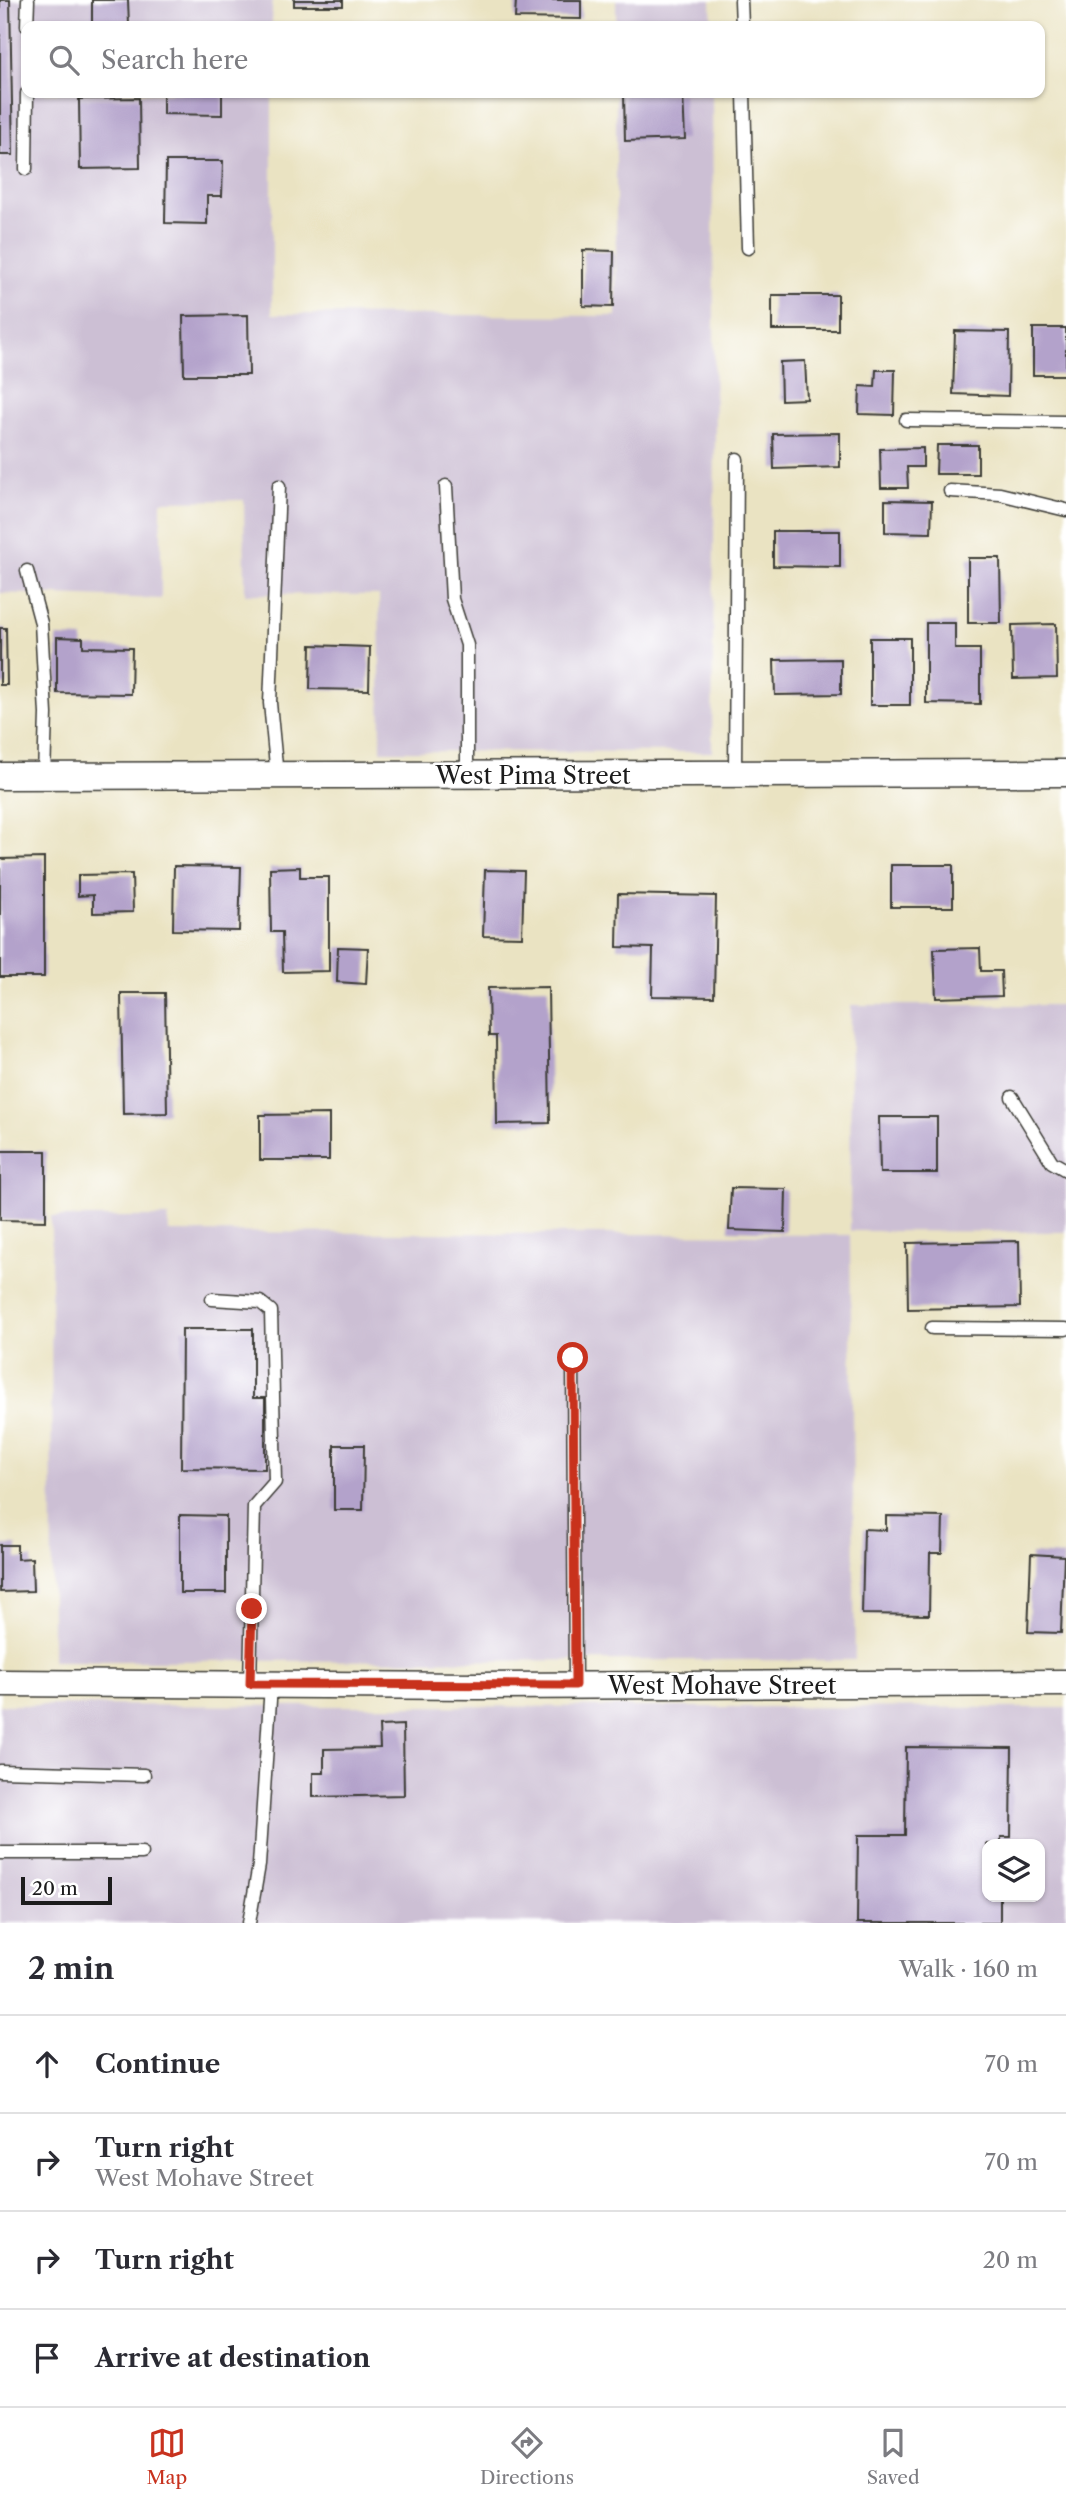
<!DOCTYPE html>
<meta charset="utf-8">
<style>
:root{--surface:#fff;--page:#f2f2f3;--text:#2b2b33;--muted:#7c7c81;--line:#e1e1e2;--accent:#c8321e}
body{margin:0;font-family:"Libre Caslon Text",serif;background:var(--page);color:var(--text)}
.controls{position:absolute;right:21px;bottom:21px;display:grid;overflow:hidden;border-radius:14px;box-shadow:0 2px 5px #0004}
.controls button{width:63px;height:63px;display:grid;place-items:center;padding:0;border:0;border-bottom:2px solid var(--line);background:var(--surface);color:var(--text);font:35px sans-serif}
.scale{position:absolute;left:21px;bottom:18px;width:91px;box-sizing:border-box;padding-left:7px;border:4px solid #1c1c1c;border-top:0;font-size:19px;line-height:24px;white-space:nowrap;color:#1c1c1c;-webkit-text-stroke:5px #fff;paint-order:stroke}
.stop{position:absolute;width:21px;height:21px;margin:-16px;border:5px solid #c8321e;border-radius:50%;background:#fff}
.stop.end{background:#c8321e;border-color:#fff;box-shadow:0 2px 7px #0008}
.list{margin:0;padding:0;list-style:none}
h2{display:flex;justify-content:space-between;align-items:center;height:91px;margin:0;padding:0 28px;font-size:30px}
h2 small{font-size:23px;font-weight:400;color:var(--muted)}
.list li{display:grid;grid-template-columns:46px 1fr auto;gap:21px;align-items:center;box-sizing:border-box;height:98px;padding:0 28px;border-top:2px solid var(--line)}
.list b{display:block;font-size:26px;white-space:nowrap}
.list p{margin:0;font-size:23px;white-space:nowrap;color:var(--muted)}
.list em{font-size:23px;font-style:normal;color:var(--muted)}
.icon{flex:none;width:38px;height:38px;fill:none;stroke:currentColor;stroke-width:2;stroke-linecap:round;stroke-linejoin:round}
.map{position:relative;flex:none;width:1066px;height:1923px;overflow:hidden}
.search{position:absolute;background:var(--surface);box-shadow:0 2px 5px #0004;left:21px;right:21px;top:21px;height:77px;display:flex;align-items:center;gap:18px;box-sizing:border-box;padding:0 24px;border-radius:14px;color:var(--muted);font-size:26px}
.sheet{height:483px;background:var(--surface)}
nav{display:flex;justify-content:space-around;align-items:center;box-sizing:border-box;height:98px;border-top:2px solid var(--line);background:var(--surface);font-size:19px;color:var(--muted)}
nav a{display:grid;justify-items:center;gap:4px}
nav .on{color:var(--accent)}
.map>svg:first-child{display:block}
.industrial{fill:#ccbfd4;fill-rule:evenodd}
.building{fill:#b3a2cb}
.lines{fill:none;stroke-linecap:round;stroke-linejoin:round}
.lane-casing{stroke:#3b3a35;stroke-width:15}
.street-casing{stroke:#3b3a35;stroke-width:29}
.lane{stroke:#fff;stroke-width:12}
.street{stroke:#fff;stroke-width:26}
.route{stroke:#c8321e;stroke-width:9}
.labels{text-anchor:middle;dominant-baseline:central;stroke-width:5;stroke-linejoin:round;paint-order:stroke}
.street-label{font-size:24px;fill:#1c1c1c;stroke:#fff}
</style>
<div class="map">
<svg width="1066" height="1923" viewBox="0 0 1066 1923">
<rect width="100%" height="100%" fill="#fff"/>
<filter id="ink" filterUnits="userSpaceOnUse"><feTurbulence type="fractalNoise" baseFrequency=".0143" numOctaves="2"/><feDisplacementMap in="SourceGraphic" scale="14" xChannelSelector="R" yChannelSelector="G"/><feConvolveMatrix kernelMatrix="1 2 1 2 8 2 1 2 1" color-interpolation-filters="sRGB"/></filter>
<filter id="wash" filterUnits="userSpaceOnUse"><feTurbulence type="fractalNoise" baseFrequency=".00686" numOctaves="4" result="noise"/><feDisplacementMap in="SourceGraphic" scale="28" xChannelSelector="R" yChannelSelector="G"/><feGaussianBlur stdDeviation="1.57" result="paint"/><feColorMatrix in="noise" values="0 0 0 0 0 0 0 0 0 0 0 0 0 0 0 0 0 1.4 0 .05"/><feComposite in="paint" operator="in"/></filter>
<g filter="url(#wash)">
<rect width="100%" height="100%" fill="#eae3c2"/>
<g class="industrial">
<polygon points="0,0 272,0 272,26 26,26 26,93 272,93 272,314 616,316 616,93 712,93 715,431 712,752 381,751 379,595 245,594 244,500 161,501 161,599 0,593"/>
<polygon points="616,0 711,0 712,26 616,26"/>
<polygon points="851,1005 1066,1005 1066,1232 850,1231"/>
<polygon points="51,1217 168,1217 169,1232 850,1235 855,1660 52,1661"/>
<path d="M 0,1705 L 1066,1708 L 1066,1923 L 0,1923 ZM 987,1844 L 1040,1844 L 1040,1897 L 987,1897 Z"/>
</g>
<g id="blocks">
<g class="building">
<polygon points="0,0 10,0 13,155 0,155"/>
<polygon points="92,0 128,0 129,26 92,26"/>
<rect x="294" y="0" width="49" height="6"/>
<polygon points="516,0 581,0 581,19 515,18"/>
<polygon points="163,93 222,93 222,115 163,114"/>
<polygon points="624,93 683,93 685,139 625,141"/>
<polygon points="139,98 140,168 80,169 79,99"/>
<polygon points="166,161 223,161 222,196 207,196 207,224 165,223"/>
<polygon points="583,250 614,251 613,307 583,306"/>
<rect x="772" y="295" width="66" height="35"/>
<polygon points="248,315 249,375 184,375 183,316"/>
<rect x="1033" y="328" width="33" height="47"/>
<polygon points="955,331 1009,332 1008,396 953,394"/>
<polygon points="805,361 807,399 781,400 780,362"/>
<polygon points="876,370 895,370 894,415 859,414 860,386 875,387"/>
<polygon points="840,433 840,467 774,469 773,434"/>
<polygon points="937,445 978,445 978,474 936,474"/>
<polygon points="923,448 923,467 907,467 908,488 881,488 880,449"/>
<polygon points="885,500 932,501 931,533 885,532"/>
<polygon points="773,531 840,531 840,567 773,566"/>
<polygon points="968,558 1000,558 1001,623 968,623"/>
<polygon points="926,623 955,623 955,649 980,649 980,704 926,703"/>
<polygon points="1056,624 1057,678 1013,679 1012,625"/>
<polygon points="0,628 6,628 7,685 0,685"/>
<polygon points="57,637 83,638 83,647 132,648 131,694 57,693"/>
<rect x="870" y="638" width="40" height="67"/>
<polygon points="311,645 370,647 369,690 310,689"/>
<polygon points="841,659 841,694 775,695 774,660"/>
<polygon points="44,858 44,977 0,977 0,859"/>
<rect x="891" y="865" width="62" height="42"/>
<polygon points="174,866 241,867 239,931 173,930"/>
<polygon points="300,867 300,877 329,877 329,971 283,972 282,932 271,932 270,868"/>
<polygon points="485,870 524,871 522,937 483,936"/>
<polygon points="132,874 133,912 93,913 93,895 78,896 78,875"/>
<polygon points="618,894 716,896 714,997 652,996 653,948 617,947"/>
<polygon points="338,947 368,948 366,984 337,982"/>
<polygon points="980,948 981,971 1001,971 1002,996 936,998 934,949"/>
<polygon points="548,987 550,1123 497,1124 496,1036 489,1036 488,988"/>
<polygon points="121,993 165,993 167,1113 123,1114"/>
<polygon points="329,1114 329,1160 260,1160 260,1115"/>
<polygon points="879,1117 937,1117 937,1173 880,1173"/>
<polygon points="0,1151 46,1151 46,1221 0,1220"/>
<polygon points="731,1188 786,1189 785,1232 729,1230"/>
<polygon points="1019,1241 1020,1307 908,1309 907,1243"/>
<polygon points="182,1329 253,1329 253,1398 265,1398 265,1469 181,1468"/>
<polygon points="334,1445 364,1445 363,1510 334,1510"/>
<polygon points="180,1515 226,1516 226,1593 180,1593"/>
<polygon points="886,1516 943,1517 942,1553 930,1553 929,1615 862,1614 864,1529 886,1530"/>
<polygon points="0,1545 17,1545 17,1559 32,1558 33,1591 0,1592"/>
<polygon points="1031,1554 1064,1556 1061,1633 1028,1632"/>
<polygon points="403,1725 404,1795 313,1797 313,1773 324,1773 324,1749 380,1748 379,1726"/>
<polygon points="906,1747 1012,1748 1011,1837 1001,1837 1001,1844 987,1844 987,1897 1000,1897 1000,1923 857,1923 858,1835 905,1835"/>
</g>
</g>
</g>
<g filter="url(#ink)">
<use href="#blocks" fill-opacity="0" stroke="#3b3a35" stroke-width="2"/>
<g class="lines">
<g class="lane-casing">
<g id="lane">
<polyline points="741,0 742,26"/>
<polyline points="27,26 28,0"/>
<polyline points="744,93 748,248"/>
<polyline points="26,169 27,93"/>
<polyline points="906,420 1066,422"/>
<polyline points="446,486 452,599 467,645 467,775"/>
<polyline points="950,491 1000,494 1066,510"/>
<polyline points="27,571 41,623 46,714 44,776"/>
<polyline points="735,774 737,459"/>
<polyline points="277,776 270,703 279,486"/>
<polyline points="1012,1097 1052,1162 1066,1170"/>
<polyline points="212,1299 260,1302 271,1311 275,1482 254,1506 250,1684"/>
<polyline points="932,1328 1066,1329"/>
<polyline points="573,1358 575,1685"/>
<polyline points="0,1771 144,1775"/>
<polyline points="0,1853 142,1853"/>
<polyline points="249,1923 259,1865 271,1685"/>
</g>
</g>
<g class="street-casing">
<g id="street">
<polyline points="0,776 1066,773"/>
<polyline points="0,1683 479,1686 1066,1683"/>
</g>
</g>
<use href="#lane" class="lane"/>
<use href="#street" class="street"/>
</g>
</g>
<g class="lines" filter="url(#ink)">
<polyline class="route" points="252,1609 250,1684 575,1685 573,1358"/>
</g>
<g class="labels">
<g class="street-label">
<text x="533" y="775">West Pima Street</text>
<text x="722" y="1685">West Mohave Street</text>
</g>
</g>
</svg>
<div class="controls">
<button><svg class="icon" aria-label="layers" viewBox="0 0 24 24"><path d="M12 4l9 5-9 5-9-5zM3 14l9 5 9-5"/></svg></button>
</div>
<div class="scale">20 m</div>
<div class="stop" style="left:573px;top:1358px"></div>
<div class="stop end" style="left:252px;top:1609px"></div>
<div class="search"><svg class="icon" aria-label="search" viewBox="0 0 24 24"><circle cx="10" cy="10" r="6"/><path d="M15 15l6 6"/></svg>Search here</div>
</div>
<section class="sheet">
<h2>2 min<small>Walk · 160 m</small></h2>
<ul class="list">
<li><svg class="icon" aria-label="ahead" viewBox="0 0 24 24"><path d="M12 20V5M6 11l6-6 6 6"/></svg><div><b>Continue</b></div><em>70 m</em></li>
<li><svg class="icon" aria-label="right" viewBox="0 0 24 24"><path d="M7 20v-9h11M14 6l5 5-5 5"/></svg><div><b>Turn right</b><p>West Mohave Street</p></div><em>70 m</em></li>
<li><svg class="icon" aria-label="right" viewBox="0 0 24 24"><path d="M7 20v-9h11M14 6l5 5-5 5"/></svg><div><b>Turn right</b></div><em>20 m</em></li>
<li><svg class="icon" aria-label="arrive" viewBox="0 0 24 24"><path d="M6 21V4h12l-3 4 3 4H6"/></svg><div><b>Arrive at destination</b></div></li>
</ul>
</section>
<nav>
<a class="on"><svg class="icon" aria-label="map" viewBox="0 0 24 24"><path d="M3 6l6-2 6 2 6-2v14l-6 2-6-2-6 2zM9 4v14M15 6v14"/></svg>Map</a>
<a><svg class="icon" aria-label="directions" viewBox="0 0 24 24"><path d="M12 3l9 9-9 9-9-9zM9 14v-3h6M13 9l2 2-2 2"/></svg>Directions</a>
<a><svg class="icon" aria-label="saved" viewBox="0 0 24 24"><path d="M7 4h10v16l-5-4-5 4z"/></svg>Saved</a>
</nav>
